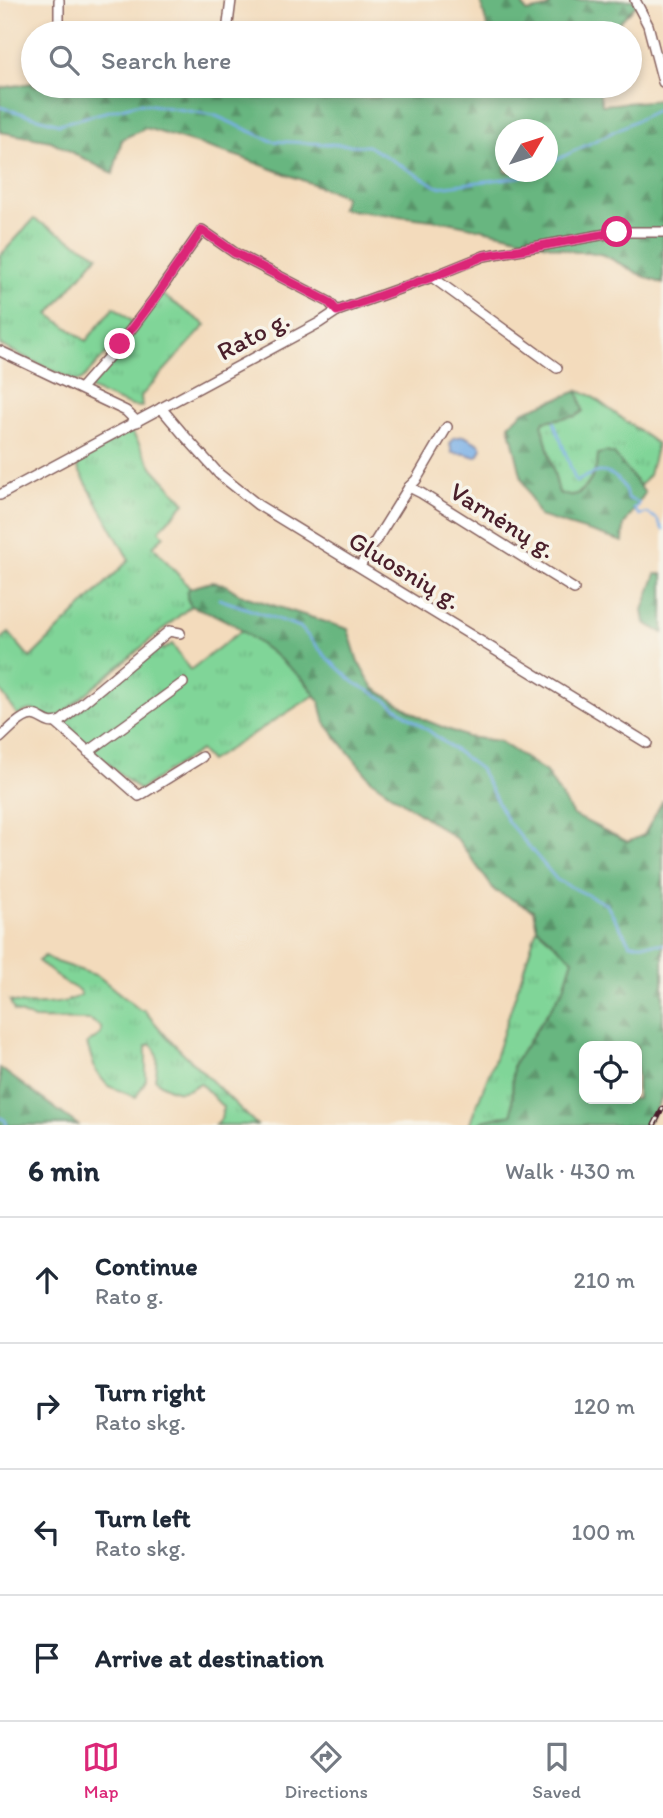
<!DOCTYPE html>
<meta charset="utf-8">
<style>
:root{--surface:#fff;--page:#f6f6f7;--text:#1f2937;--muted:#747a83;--line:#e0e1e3;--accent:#db2777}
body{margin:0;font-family:Itim,sans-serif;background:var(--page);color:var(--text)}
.controls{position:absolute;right:21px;bottom:21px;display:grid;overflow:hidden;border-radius:14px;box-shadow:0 4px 10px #0003}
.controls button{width:63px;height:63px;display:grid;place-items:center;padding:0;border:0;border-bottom:2px solid var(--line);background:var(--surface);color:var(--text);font:35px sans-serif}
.compass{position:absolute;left:495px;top:119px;width:63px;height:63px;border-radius:50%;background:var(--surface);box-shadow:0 4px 10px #0003;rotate:51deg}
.stop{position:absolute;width:21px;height:21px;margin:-16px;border:5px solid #db2777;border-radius:50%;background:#fff}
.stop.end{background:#db2777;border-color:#fff;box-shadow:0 2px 7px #0008}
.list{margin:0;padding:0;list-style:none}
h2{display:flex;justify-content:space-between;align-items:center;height:91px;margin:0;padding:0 28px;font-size:30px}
h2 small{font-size:23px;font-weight:400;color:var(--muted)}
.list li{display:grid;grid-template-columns:46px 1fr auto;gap:21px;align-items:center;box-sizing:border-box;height:126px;padding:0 28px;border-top:2px solid var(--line)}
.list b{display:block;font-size:26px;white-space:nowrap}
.list p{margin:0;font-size:23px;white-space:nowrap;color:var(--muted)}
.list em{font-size:23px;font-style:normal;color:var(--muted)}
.icon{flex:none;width:38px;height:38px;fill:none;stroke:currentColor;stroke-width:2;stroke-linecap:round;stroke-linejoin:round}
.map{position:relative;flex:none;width:663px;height:1125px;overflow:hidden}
.search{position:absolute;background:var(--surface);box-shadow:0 4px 10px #0003;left:21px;right:21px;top:21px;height:77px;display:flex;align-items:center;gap:18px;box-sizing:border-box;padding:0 24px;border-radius:38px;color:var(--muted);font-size:26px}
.sheet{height:595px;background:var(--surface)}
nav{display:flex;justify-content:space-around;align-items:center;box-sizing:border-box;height:98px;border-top:2px solid var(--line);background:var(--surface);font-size:19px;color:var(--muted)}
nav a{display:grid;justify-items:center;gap:4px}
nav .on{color:var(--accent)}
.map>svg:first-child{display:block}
.grass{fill:url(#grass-tufts);stroke:#657a62;stroke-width:2}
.forest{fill:url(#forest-firs);stroke:#596a56;stroke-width:2;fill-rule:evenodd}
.water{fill:#78afe7;stroke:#616789;stroke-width:2}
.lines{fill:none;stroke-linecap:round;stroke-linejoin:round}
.stream{stroke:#78afe7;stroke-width:2.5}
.minor-casing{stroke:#85615e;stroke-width:12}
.minor{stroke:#fff;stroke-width:9}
.rail-casing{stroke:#4a1f2b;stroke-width:5}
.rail{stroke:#f7f3e8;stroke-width:2.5;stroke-dasharray:8;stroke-linecap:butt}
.route{stroke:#db2777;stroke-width:9}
.labels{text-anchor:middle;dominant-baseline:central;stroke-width:7;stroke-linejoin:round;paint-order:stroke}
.street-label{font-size:26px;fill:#4a1f2b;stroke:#f7f3e8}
</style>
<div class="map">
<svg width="663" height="1125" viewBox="0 0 663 1125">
<defs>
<pattern id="grass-tufts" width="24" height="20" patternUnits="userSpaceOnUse" patternTransform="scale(1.75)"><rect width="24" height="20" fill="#80d598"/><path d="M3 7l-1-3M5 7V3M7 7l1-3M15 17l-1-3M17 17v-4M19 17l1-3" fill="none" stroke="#70b683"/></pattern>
<pattern id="forest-firs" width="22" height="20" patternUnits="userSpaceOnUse" patternTransform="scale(1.75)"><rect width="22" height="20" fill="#68b680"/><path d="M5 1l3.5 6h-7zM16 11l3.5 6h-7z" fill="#589369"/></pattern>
</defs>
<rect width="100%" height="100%" fill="#f7f3e8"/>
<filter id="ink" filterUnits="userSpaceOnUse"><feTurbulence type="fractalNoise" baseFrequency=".0143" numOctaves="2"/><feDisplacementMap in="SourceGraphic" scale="14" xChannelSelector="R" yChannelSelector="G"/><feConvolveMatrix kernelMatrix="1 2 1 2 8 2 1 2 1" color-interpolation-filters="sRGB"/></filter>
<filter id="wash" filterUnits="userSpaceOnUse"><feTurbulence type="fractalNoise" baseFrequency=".00686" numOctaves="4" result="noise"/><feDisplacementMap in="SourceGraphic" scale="28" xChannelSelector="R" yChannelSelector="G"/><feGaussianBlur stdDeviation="1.57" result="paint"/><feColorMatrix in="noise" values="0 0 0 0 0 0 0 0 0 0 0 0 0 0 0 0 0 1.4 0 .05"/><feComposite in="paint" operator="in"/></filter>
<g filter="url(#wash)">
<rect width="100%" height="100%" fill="#f3dbbc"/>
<g class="grass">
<polygon points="34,219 98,255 49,314 86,341 114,307 134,323 82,380 76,382 0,345 0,256"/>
<polygon points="161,294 206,325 141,396 142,407 131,406 91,390 89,387 89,385 139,327"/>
<path d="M 578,391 L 590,395 L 657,444 L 649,475 L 640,486 L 634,479 L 598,463 C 591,481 582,502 559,493 L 542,425 L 544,421 L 576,416 L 583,411 Z"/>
<path d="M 131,430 L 153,468 L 185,503 L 159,530 L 164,536 L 153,546 L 190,588 L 187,592 L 187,598 L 191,606 L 57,718 C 40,719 37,701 18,716 L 0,690 L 0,640 L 9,633 L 30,658 L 129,560 L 75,463 Z"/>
<path d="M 242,630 C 268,650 297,668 315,695 L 210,761 L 200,750 L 139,790 L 62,725 L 159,642 L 163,650 L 172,644 L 190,670 Z"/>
<polygon points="537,928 573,959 564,988 513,1065 512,1114 483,1121 477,1125 469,1125 494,1061"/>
<path d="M 45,956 L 56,962 L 98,976 L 140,1010 L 144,1010 L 167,1037 L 257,1125 L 215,1125 L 221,1119 L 223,1107 L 200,1083 C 195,1086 188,1091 183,1091 C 174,1093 161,1085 155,1079 C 157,1067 161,1053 150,1044 L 146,1046 L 146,1080 L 136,1097 L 108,1086 L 96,1072 L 87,1044 L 101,1034 L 101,1027 L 90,1020 L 34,1019 L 14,1011 L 10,1001 C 28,1007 66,1005 81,995 L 80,991 L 64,982 L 38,961 Z"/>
</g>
<g class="forest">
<polygon points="480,0 519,0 527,12 547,8 554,0 641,0 609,33 487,33 488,29"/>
<path d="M 33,83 L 33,86 L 248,86 L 322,101 L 468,90 L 470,86 L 598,86 L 602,105 L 659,100 L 663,114 L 663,284 L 641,275 L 604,255 L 589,252 L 575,252 L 510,235 L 448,222 L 341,209 L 345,196 L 240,157 L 146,128 L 122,139 L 113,174 L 51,141 L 0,132 L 0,88 ZM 505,130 L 548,130 L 548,172 L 505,172 Z"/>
<path d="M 578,391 L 583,411 L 576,416 L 544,421 L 542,425 L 559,493 C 582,504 598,475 598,454 L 606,452 L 614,454 L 645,493 L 624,525 L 623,542 L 539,516 L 522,479 L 509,425 L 524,411 Z"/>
<polygon points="656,574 663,574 663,633 645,623 643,610"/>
<path d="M 211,582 L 224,584 L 241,595 L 348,629 L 358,662 L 374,688 L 425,720 L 467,737 L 499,741 L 546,772 L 573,815 L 628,842 L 644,835 L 663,800 L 663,1096 L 647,1125 L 477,1125 L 483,1121 L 512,1114 L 513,1065 L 564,988 L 573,959 L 537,928 L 533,910 L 495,891 L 458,840 L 371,780 L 325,723 L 320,702 L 306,682 L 276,656 L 233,624 L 213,614 L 191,606 L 187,598 L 187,592 L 190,588 ZM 584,1046 L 637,1046 L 637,1099 L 584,1099 Z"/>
<polygon points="0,1068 78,1125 0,1125"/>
</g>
<polygon class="water" points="464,436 479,444 482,448 479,455 475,457 466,454 452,453 450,444 454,438"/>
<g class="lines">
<g class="stream">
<polyline points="0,107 59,124 140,103 214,115 272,141 368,146 438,187 519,177 531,172"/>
<polyline points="548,164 659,109"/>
<path d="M 554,422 L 576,482 C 583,478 591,473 599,472 C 614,471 625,484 627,498 L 639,503 L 638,506 L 633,508 L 639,515 L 647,513 L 657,519 L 663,530"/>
<polyline points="219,599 300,627 328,659 355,683 381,697 432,733 480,769 508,822 557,880 606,904 630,944 663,944"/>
<polyline points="0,1117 5,1120 7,1125"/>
</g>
</g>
</g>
<g filter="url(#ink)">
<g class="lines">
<g class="minor-casing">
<g id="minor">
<polyline points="59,0 59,33"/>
<polyline points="635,0 648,25 663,82"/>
<polyline points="228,24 231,0"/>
<polyline points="432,277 557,368"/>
<polyline points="0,351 126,411 137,422"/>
<polyline points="81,388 120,344 154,299 202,230 235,253 329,302 337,311"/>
<polyline points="161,408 183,434 219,474 258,505 647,743"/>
<polyline points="409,487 421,493 574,589"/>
<polyline points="0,495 319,323 337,311 432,277 484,256 617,232 663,232"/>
<polyline points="360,566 409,487 416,480 447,427"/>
<polyline points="56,723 139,796 202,757"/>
<path d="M 0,738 C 8,731 18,719 28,716 C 42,712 44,728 61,721 L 169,631 L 180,633"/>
<polyline points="88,752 183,683"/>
</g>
</g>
<use href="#minor" class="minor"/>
<g class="rail-casing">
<polyline id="rail" points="654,1125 663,1108"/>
</g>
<use href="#rail" class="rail"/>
</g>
</g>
<g class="lines" filter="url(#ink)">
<polyline class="route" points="120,344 154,299 202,230 235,253 329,302 337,311 432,277 484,256 617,232"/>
</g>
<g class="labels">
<g class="street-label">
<text transform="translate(253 335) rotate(-28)">Rato g.</text>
<text transform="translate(503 520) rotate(32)">Varnėnų g.</text>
<text transform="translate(405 570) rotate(31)">Gluosnių g.</text>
</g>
</g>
</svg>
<div class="controls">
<button><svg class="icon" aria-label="locate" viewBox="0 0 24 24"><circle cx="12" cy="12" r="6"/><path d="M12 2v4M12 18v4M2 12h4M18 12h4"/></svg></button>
</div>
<svg class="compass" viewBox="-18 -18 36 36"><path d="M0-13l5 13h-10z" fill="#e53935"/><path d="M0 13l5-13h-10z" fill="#747a83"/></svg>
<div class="stop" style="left:617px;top:232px"></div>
<div class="stop end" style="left:120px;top:344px"></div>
<div class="search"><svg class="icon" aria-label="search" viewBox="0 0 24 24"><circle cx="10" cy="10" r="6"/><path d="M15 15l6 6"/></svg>Search here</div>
</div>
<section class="sheet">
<h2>6 min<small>Walk · 430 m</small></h2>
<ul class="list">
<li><svg class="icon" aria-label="ahead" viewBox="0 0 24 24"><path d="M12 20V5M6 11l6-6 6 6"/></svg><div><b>Continue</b><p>Rato g.</p></div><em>210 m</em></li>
<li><svg class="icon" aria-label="right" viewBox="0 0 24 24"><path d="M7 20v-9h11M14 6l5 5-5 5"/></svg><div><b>Turn right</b><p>Rato skg.</p></div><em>120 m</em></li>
<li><svg class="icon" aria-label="left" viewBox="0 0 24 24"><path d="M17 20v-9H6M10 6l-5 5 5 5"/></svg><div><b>Turn left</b><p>Rato skg.</p></div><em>100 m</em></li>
<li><svg class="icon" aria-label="arrive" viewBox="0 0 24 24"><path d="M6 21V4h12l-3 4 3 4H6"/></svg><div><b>Arrive at destination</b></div></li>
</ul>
</section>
<nav>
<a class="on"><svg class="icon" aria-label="map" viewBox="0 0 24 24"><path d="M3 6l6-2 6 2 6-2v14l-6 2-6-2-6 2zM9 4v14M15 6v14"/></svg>Map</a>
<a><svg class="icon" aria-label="directions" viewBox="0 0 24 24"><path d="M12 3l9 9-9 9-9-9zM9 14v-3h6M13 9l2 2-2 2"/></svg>Directions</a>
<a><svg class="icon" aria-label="saved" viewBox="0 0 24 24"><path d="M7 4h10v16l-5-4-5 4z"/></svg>Saved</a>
</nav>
